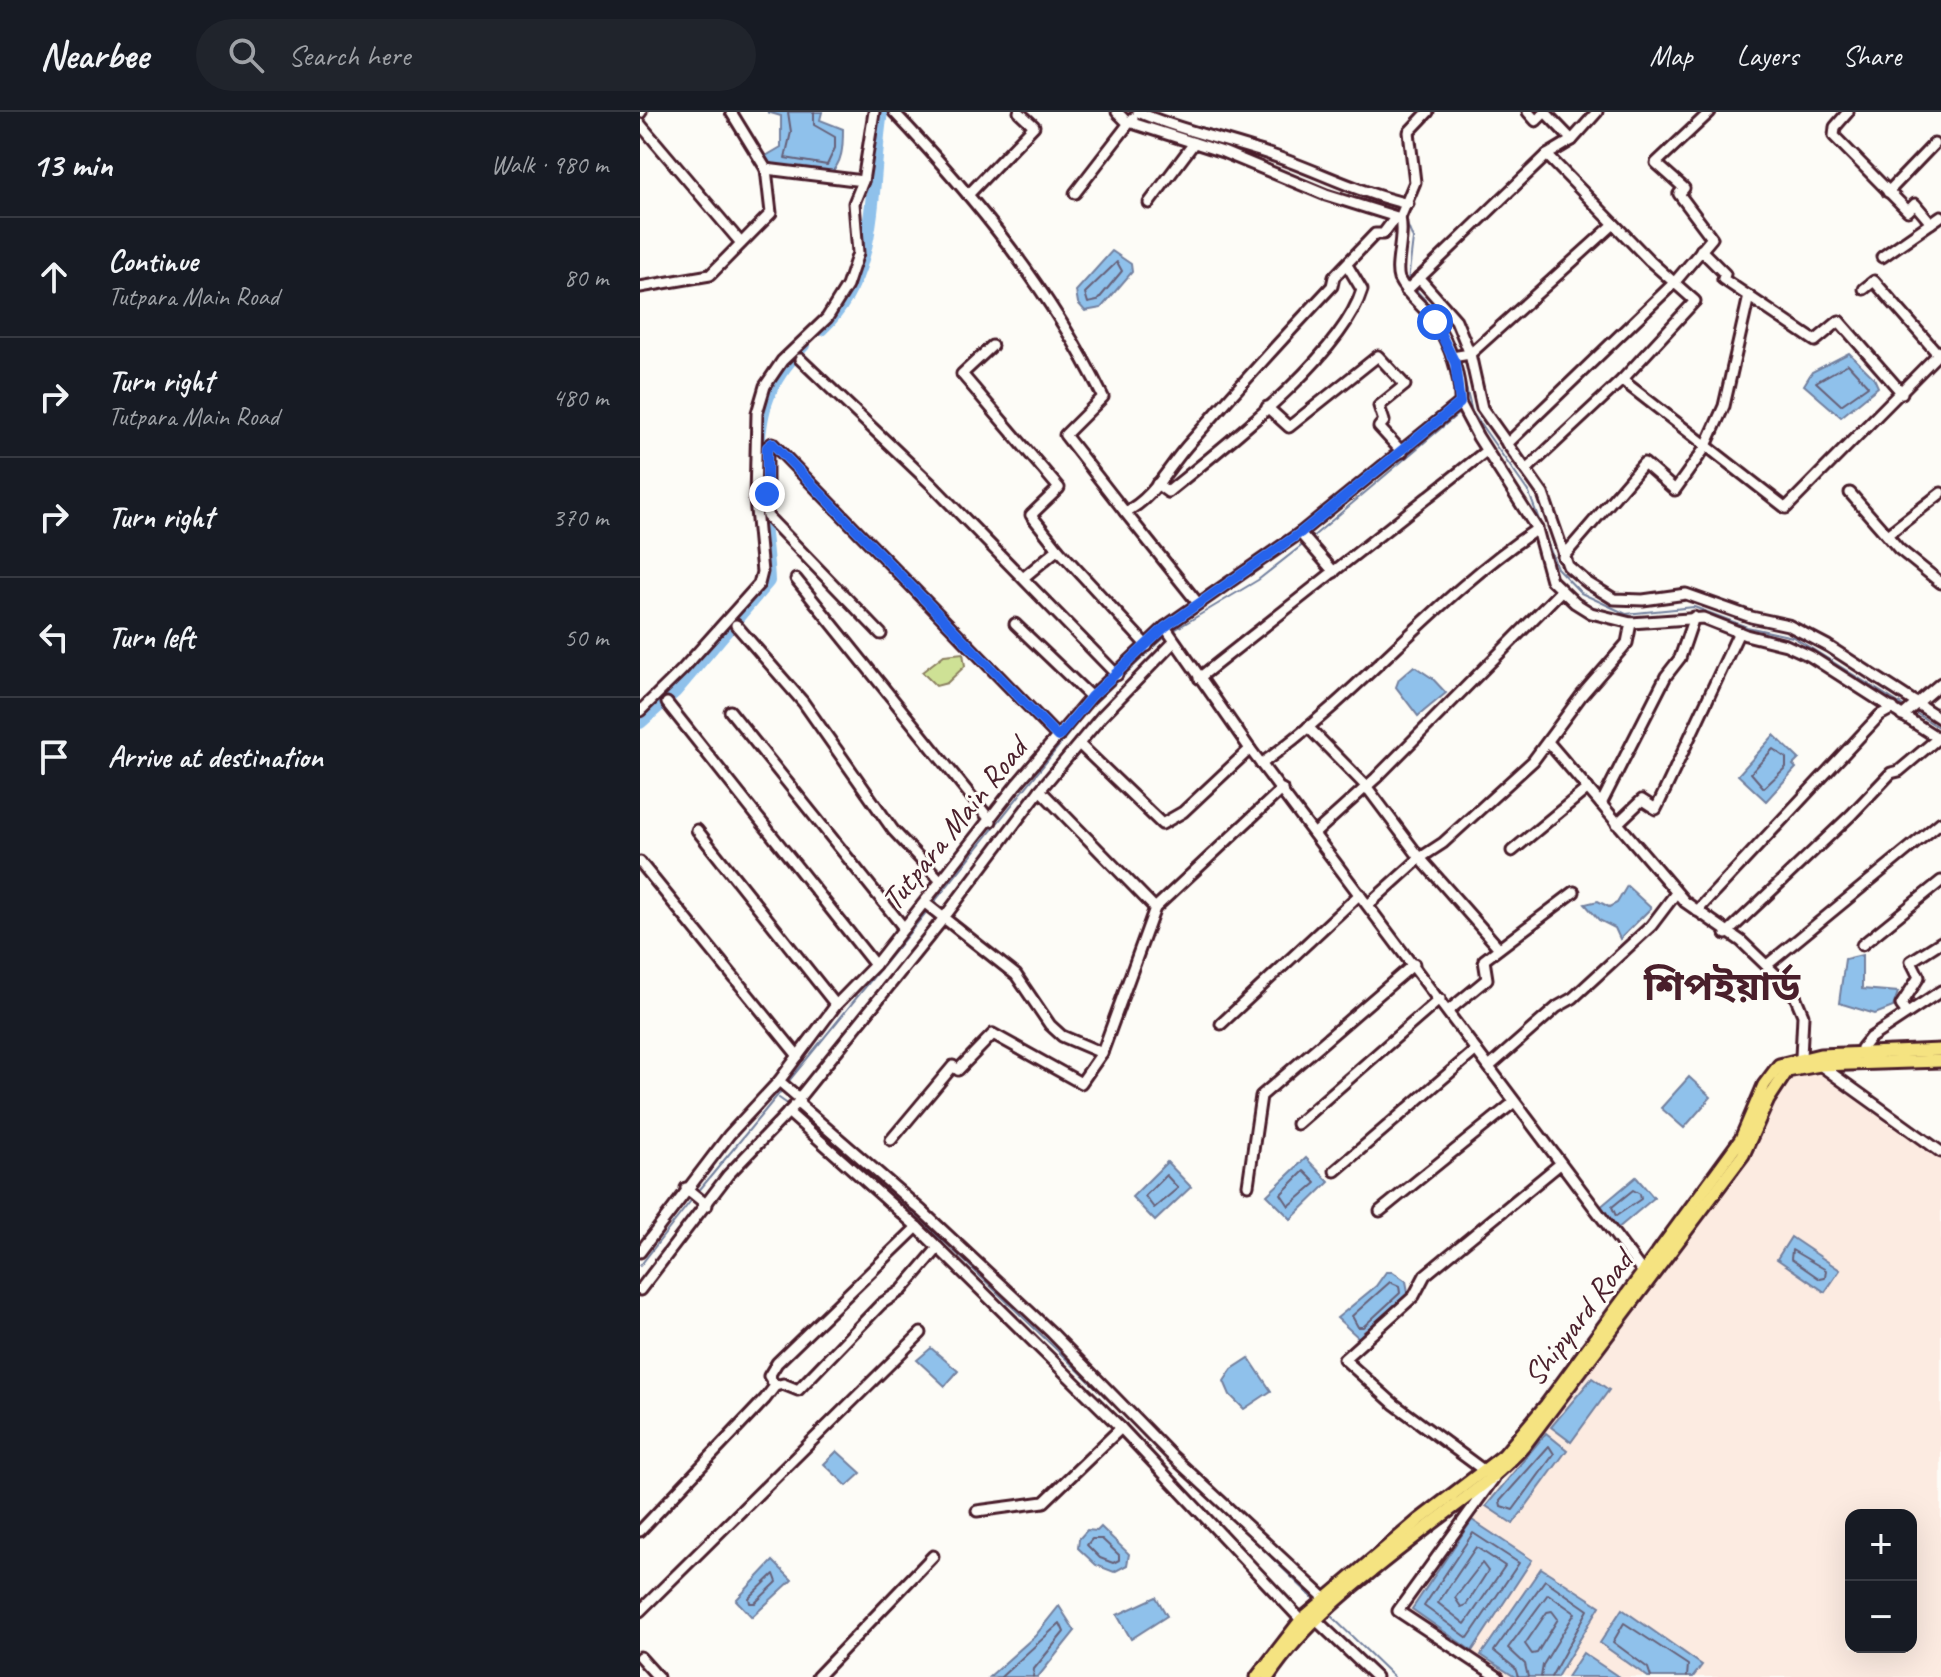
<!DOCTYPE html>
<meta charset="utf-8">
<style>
:root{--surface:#171b24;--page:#20242c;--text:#f1f3f6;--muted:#9ea1a6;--line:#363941}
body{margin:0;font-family:Caveat,"Noto Sans Bengali",sans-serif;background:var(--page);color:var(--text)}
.controls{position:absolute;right:24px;bottom:24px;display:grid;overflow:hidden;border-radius:16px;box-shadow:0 8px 32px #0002}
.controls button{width:72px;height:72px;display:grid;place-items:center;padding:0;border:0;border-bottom:2px solid var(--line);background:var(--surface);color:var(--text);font:40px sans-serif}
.stop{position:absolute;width:24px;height:24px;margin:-18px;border:6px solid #2563eb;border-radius:50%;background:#fff}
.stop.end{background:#2563eb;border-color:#fff;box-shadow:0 2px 8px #0008}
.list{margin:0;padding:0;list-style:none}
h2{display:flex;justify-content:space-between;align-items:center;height:104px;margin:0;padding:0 32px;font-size:34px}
h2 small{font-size:26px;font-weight:400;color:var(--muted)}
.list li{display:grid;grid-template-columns:52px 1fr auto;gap:24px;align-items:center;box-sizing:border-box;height:120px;padding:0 32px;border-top:2px solid var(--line)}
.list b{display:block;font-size:30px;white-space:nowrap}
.list p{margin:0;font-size:26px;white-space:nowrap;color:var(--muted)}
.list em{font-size:26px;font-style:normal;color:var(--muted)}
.icon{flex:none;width:44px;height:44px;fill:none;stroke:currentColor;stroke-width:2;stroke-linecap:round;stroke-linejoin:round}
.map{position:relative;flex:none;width:1301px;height:1565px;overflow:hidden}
header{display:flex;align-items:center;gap:48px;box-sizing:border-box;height:112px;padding:0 40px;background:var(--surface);border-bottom:2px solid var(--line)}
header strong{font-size:38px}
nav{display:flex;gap:44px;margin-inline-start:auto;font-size:28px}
.search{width:560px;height:72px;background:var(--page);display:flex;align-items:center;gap:20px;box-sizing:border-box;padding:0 28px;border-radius:44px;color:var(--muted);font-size:30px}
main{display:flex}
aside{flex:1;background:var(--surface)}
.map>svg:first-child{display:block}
.built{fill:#fcebe1;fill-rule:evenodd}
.green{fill:#cee195;stroke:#8c8060;stroke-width:2}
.water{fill:#8fc1eb;stroke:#73809e;stroke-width:2}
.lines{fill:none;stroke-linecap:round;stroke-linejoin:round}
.shore{stroke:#666078;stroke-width:2}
.stream{stroke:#73809e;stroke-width:2}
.river{stroke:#8fc1eb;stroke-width:14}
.minor-casing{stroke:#4a1f2b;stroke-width:15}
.major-casing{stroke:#4a1f2b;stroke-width:17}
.minor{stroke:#fdfcf7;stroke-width:9}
.major{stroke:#f5e381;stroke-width:11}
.route{stroke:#2563eb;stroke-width:10}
.labels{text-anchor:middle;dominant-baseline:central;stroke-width:6;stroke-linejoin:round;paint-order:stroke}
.street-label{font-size:32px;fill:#4a1f2b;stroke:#fdfcf7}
.district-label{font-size:40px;font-weight:bold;fill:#4a1f2b;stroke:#fdfcf7}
</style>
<header>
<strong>Nearbee</strong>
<div class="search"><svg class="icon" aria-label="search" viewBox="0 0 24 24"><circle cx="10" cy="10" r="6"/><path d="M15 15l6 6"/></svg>Search here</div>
<nav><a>Map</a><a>Layers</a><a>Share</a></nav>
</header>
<main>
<aside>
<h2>13 min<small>Walk · 980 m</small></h2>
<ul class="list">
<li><svg class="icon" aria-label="ahead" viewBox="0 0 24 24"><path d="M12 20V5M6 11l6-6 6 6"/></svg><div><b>Continue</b><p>Tutpara Main Road</p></div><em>80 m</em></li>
<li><svg class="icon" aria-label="right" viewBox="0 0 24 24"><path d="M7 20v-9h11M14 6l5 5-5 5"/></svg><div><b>Turn right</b><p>Tutpara Main Road</p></div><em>480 m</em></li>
<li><svg class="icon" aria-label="right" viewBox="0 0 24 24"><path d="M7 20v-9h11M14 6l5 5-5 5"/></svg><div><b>Turn right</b></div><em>370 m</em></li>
<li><svg class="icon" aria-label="left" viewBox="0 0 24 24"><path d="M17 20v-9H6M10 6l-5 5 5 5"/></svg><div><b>Turn left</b></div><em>50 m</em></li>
<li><svg class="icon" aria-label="arrive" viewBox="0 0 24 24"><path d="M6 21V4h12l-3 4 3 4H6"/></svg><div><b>Arrive at destination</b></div></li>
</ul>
</aside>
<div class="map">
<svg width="1301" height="1565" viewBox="0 0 1301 1565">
<rect width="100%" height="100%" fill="#fdfcf7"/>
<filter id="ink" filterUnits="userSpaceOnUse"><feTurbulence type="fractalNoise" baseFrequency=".0125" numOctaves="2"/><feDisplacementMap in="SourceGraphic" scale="16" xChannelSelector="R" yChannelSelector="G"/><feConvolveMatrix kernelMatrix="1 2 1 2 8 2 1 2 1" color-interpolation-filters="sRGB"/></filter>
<g filter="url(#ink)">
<path class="built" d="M 1177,957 L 1301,1043 L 1301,1565 L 863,1565 L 762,1499 L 922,1294 L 1110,1041 L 1134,986 L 1149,963 ZM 1211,1403 L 1271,1403 L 1271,1535 L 1211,1535 Z"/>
<polygon class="green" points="323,541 325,554 307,571 296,574 282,560 304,543"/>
<g class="water">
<path d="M 127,0 L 182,0 L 180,8 L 203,17 C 203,33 203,52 189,62 L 130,53 L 124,45 L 141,35 L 141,4 Z"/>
<polygon points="472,139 491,152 492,160 461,196 445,199 438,191 436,179"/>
<polygon points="1209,241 1234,266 1238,275 1201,305 1164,273 1172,260"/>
<polygon points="774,554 792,566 806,581 778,604 756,575 759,567"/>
<polygon points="1134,623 1159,647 1153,653 1156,656 1126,689 1098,663"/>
<polygon points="987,774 1011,796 980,827 975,816 959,808 945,792 958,789 969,795 977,791"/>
<polygon points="1222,843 1222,877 1258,880 1253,895 1235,902 1199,891 1205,847"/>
<polygon points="1049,965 1071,985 1044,1016 1021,996"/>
<polygon points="666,1046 689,1070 651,1107 627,1083"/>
<polygon points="527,1050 551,1075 515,1109 492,1085"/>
<polygon points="996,1065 1014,1086 977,1117 959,1096"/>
<polygon points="1151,1125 1200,1158 1185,1180 1137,1147"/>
<polygon points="746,1160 753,1160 766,1169 769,1185 721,1228 697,1206 736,1174"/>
<polygon points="291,1236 318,1259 305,1274 277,1248"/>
<polygon points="609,1246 631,1279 604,1297 590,1283 584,1269 592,1257"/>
<polygon points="952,1266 969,1278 931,1330 911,1315"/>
<polygon points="906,1321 927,1338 873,1412 846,1394"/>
<polygon points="197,1339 221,1361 207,1374 184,1352"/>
<polygon points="832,1408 892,1448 832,1539 772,1497"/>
<polygon points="461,1415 489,1442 487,1453 474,1460 456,1453 438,1436 439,1427 447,1418 457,1419"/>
<polygon points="133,1449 152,1468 112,1505 96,1488"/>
<polygon points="901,1456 960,1494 917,1565 875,1565 841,1543"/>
<polygon points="516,1485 527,1504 491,1527 477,1503"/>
<polygon points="419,1494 435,1519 398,1565 349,1565 395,1524"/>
<polygon points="982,1497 1062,1553 1053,1565 1008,1565 960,1531"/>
<polygon points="943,1541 979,1565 927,1565"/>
</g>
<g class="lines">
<g class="shore">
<polyline points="148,0 151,20 145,46 187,53 195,36 195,25 174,13 174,0"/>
<polygon points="477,150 482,159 457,189 448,191 445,181"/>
<polygon points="1208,252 1228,274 1201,293 1176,270"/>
<polygon points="1133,637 1146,646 1146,655 1124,676 1111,661"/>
<polygon points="664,1059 676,1071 649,1094 641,1082"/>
<polygon points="526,1063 538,1076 514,1096 505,1084"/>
<polygon points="993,1078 1000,1082 1001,1087 976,1104 972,1095"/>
<polygon points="1152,1138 1186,1158 1185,1166 1180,1167 1151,1147"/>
<polygon points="750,1170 759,1174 760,1181 723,1215 718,1215 712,1204"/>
<polygon points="909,1334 914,1342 873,1398 861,1394 860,1389"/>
<polygon points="833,1421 879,1451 828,1526 784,1494"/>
<polygon points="452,1427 462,1427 479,1443 479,1448 473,1451 460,1446 447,1433"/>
<polygon points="836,1435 865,1454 825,1512 798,1491"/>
<polygon points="842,1451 848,1459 826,1493 821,1495 815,1486"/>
<polygon points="134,1462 137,1470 115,1491 110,1491 109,1486"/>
<polygon points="912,1499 918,1507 897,1541 892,1542 885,1532 907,1500"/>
<polyline points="361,1565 420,1511 424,1520 394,1557 393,1565"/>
<polyline points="878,1565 875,1556 854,1539 905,1468 948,1498 911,1565"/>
<polyline points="888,1565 885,1552 868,1536 908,1482 935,1501 903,1553 901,1565"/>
<polyline points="1011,1565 1008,1556 973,1530 984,1511 1048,1553 1047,1565"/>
</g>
<g class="stream">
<polyline points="498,8 581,33 657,66"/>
<polyline points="764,104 773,127 768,169"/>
<polyline points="775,177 795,199 817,241"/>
<polyline points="819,247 832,300 889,381 917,456 941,481 986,502 1054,495 1107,515 1153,525 1265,595"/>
<polyline points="670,427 819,301"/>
<polyline points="531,520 618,468 665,431"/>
<polyline points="1274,600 1301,617"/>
<polyline points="292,793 450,595 526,524"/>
<polyline points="148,970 288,798"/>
<polyline points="139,986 149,993"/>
<polyline points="155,999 309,1134 502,1320"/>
<polyline points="57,1081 142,978"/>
<polyline points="0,1154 53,1086"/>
<polyline points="550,1366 677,1490"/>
<polyline points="690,1503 754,1565"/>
</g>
<g class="river">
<path d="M 181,217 C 241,161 229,73 241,0"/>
<path d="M 0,610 L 35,579 L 128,469 C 126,413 107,337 128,284 C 135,265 149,248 163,233"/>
</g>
<g class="minor-casing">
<g id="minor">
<polyline points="91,0 126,57 223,69"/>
<path d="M 254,0 C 336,87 410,177 463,285 L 425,323 L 485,400"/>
<path d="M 498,0 C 536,17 576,25 616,38 C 670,54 711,79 768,92"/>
<polyline points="888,0 896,9 905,0 932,28"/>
<polyline points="1208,0 1195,15 1194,24 1268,99 1275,92 1291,111"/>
<polyline points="0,1 1,0"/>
<polyline points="0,12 101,131"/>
<polyline points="907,43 1010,149 1055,189 982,268 1146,396 1301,239"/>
<polyline points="1248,80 1294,32"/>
<polyline points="435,81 493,6"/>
<polyline points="328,83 394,14 379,0"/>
<polyline points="509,91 554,31"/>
<polyline points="760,106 775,70 769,20 788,0"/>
<polyline points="1061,138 1085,162 1083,167 1175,229 1199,209 1262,281"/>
<polyline points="1242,145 1301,104"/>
<polyline points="779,166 816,208 830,242 842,296 903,382 928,454 948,471 974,487 1003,488 1046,482 1111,505 1148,513 1188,534 1301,607"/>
<polyline points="0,175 70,163 131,101 126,57"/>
<polyline points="1224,177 1234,169 1298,242"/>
<polyline points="766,179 907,43 932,28 957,0"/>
<polyline points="352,234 322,262 419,376 391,403 418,437 383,466"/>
<polyline points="812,245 830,242 974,112"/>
<polyline points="160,247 291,372 477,563"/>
<polyline points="820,291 838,325 897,417 911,468 935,491 951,501 991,511 1063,506 1106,523 1146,533 1170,544 1301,628"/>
<polyline points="627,295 649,315 738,244 765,273 739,294 744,309 739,315 762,340"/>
<polyline points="867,332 1034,171 1072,126 1039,82 1044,76 1016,51 1070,0"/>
<polyline points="886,358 982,268"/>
<path d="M 517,372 L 528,380 C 583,335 702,244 722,178 L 707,153"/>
<polyline points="1210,381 1259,437 1301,471"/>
<polyline points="660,421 694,460"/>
<polyline points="1247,423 1301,381"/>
<polyline points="418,437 507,534"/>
<polyline points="923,445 1004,351 1035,378 1065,336 1084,294 1109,184"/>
<polyline points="156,467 351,709"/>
<path d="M 557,490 L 485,400 C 512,388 528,356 547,334 C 594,280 643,226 692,174 L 694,165 L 735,122 L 743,122 L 755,106"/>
<polyline points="375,512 451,585"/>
<polyline points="96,513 163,590 253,718 300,768"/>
<polyline points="525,515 610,637 1005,1163"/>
<polyline points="241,522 127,404 127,335 132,331 418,625"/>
<polyline points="559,566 846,339"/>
<polyline points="27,591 235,853"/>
<polyline points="0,599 42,558 119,472 122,460 115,387 117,301 125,274 142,249 187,206 207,174 218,141 214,91 223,69 234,0"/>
<polyline points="90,599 264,816"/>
<polyline points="1262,604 1301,571"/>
<polyline points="668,615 726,674 780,746 859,836"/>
<polyline points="908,630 1045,790 1101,829 1153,879 1163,903 1161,945"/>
<polyline points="439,632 522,712 543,700 610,637"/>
<path d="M 621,652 C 720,582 796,484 897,417"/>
<polyline points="400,678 515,796"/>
<polyline points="961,692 1026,564 1040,546 1054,505"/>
<polyline points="977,712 1002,688 1016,697 1018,693 1099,520"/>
<polyline points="57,718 196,893"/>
<polyline points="674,722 736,666 920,480"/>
<polyline points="872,739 948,676"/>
<polyline points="0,750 158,944"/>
<polyline points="285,791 376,863 410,913 422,924 462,941"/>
<polyline points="728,793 780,746 803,731 893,649 941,584 987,531 991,511"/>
<polyline points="1057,799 1240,603 1253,596"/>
<polyline points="1086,822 1211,703 1251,661 1259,659 1297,627"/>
<polyline points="1222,833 1301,769"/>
<polyline points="1127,853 1301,710"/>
<polyline points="808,899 847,867 844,848 934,780"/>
<polyline points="1267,901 1261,893 1279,865 1271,849 1301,830"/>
<polyline points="581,912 720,782"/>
<polyline points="1224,943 1222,936 1230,926 1301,879"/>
<polyline points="1180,953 1301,1040"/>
<polyline points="849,955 917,895 933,886 1011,814 1036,781"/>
<polyline points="139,969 159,986 303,807 400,678 462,604 534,530"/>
<polyline points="159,986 160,993 282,1099 412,1221 530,1342 690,1491"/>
<polyline points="148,1000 277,1115 481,1316 665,1512"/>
<polyline points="657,1012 800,887"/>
<polyline points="251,1028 313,954 318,958 353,922 441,971 462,941 515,796 642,677"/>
<polyline points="695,1059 836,938"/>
<polyline points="608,1073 621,984 774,852"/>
<polyline points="46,1076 67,1093"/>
<polyline points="740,1099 873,991"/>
<path d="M 0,1140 L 89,1023 L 139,969 L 196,893 L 235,853 L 376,673 L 451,585 L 525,515 L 660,421 L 820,291 C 821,264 810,232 794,209 C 784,194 767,184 759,167 C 754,153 765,125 760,106 L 686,83 L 583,40 L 486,9 L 477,0"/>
<polyline points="0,1178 88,1063 159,989"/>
<polyline points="135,1274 143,1272 158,1278 241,1192 262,1178 298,1136"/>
<polyline points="337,1399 404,1390 481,1316"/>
<polyline points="0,1419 125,1287 135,1274 129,1264 137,1251 277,1115"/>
<polyline points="0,1499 281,1221"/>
<polyline points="676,1508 736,1565"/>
<polyline points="0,1545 18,1565"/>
<polyline points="177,1565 293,1444"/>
<polyline points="858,1565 758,1499 854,1366 754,1292 704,1247 774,1184 785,1163 920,1052"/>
</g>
</g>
<g class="major-casing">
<g id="major">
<polyline points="617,1565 661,1508 779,1408 864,1343 906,1293 1101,1027 1124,973 1139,953 1180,943 1301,938"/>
<path d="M 628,1565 C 667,1506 729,1461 785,1417 C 819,1390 855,1367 884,1334 L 1103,1043 L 1128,988 L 1147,959 L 1180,953 L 1301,949"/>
</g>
</g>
<use href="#minor" class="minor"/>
<use href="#major" class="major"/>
</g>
</g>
<g class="lines" filter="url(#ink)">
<polyline class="route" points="127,382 127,335 132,331 418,625 451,585 525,515 660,421 820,291 815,251 795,210"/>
</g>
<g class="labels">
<g class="street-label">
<text transform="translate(314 712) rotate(-51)">Tutpara Main Road</text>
<text transform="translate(938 1206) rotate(-53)">Shipyard Road</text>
</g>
<g class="district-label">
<text x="1082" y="875">শিপইয়ার্ড</text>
</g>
</g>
</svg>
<div class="controls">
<button>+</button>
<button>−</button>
</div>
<div class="stop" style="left:795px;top:210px"></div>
<div class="stop end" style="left:127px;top:382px"></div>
</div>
</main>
